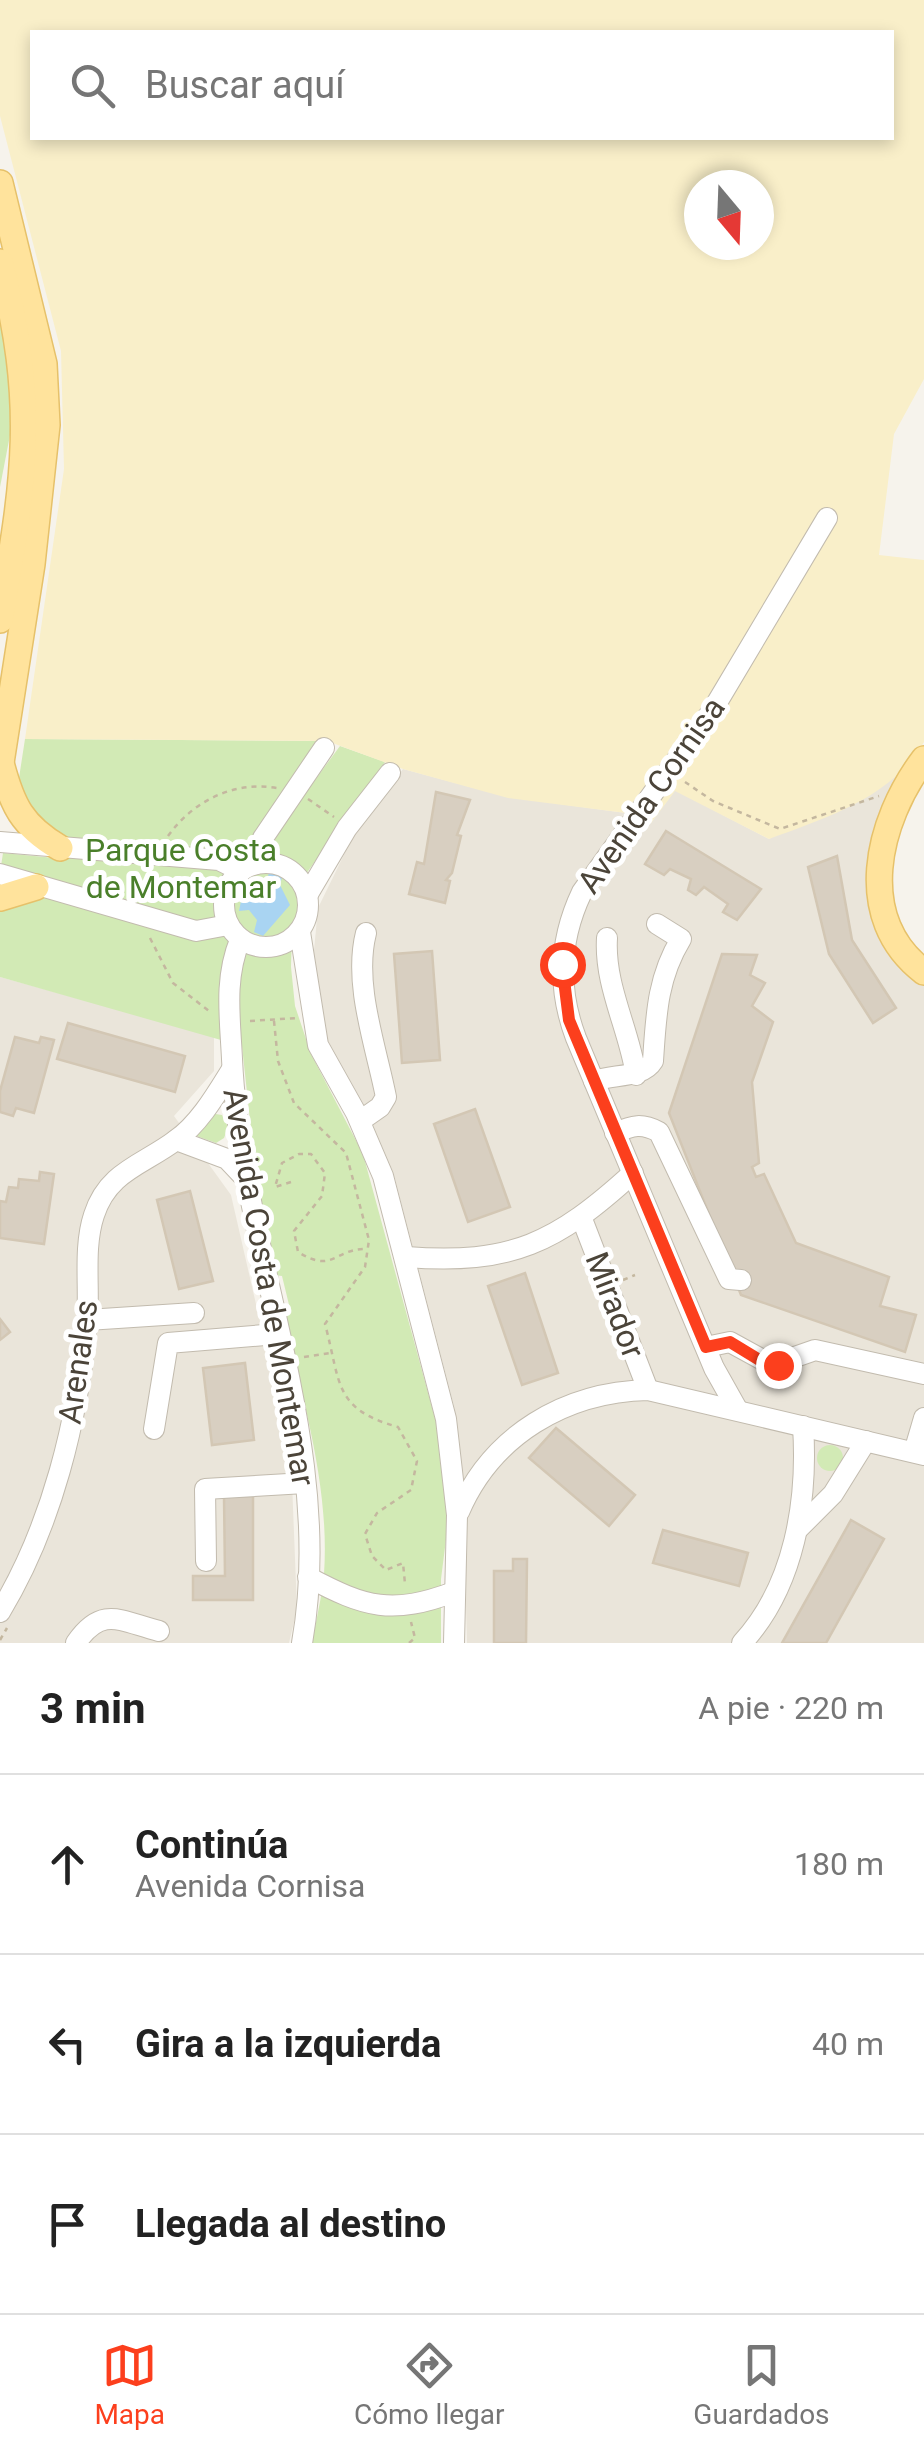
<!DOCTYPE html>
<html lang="es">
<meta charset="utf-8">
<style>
:root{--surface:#fff;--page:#f2f2f2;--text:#222;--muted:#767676;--line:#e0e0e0;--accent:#fc3f1d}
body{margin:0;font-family:Roboto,sans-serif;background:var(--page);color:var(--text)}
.compass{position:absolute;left:684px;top:170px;width:90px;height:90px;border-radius:50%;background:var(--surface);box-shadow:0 5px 15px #0003;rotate:161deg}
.stop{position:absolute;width:30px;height:30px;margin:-22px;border:8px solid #fc3f1d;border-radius:50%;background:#fff}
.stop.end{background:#fc3f1d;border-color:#fff;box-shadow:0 2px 10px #0008}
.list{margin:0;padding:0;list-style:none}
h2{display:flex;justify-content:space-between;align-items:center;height:130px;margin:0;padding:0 40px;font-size:42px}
h2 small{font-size:32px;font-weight:400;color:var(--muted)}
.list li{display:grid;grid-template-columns:65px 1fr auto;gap:30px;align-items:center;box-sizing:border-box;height:180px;padding:0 40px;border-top:2px solid var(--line)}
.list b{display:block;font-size:38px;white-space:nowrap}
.list p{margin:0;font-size:32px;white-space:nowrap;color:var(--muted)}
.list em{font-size:32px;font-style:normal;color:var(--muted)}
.icon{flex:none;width:55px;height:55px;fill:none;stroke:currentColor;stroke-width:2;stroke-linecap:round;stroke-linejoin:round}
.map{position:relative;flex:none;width:924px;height:1643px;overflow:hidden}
.search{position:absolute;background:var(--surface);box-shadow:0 5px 15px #0003;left:30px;right:30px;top:30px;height:110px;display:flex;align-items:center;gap:25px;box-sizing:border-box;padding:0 35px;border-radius:0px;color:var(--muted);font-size:38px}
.sheet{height:670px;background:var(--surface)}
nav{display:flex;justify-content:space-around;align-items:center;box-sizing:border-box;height:140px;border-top:2px solid var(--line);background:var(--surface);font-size:28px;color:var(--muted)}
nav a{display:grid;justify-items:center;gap:5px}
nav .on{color:var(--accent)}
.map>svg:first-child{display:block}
.residential{fill:#eae5da}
.green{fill:#d2eab5}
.sand{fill:#f9efc9;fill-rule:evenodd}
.water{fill:#a9d4f2}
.building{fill:#d8cfc1;stroke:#d3c7b4;stroke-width:2.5}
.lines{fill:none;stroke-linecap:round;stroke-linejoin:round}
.minor-casing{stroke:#c2bbae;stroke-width:22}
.major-casing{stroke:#e6c16a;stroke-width:28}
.path{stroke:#c4b79f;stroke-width:2.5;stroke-dasharray:5 5;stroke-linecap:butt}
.minor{stroke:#fff;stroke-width:20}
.major{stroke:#ffe39c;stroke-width:25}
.route{stroke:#fc3f1d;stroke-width:12}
.labels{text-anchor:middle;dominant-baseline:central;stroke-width:10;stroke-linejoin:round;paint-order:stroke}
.street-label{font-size:32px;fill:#4b4439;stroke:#fff}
.park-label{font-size:32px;fill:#4a7f2a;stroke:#fff}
</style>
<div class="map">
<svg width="924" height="1643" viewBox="0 0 924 1643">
<rect width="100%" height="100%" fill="#f6f3ec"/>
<g class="residential">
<polygon points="917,754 872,863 924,983 924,1643 467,1643 463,1493 454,1406 395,1179 320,1028 313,961 318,908 356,830 403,769 508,797 626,813 651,823 675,790 769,839"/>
<polygon points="0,977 214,1036 214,1071 174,1116 231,1195 291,1457 297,1609 289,1643 0,1643"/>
</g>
<g class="green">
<polygon points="0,296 16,404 0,487"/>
<path d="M 25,739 L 320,741 L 309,788 L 340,746 L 385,762 L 306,874 L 303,914 L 292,931 L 291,967 L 295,1006 L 311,1054 L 363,1154 L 436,1422 L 450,1508 L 441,1579 L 441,1643 L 312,1643 C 316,1620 322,1597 324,1574 C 330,1488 303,1398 282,1315 L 291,1313 L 282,1276 L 273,1275 L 258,1195 L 242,1046 L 0,977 L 0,910 L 33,878 L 1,866 L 3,853 L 55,858 L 17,791 Z"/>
<polygon points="209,1113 222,1115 228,1127 224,1138 216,1143 191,1134"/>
<circle cx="830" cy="1458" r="13"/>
</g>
<path class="sand" d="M 0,0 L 924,0 L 924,379 L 894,434 L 879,555 L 924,560 L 924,742 C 892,798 825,818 769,839 L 675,791 L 651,823 L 626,813 L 508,798 L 403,769 L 327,741 L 25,739 L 64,469 L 61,351 L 0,116 ZM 32,32 L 892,32 L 892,138 L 32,138 ZM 699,185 L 759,185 L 759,245 L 699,245 Z"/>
<polygon class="water" points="269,871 283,873 280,885 290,905 263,936 254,932 257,920 249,910 239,911 244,886 253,890 267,883"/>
<g class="building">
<polygon points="436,792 470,800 457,835 461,836 452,873 446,880 450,881 445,903 409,894 417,862 424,864"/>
<polygon points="666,831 761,889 737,920 723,912 728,904 704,887 696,895 688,890 691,879 670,869 664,875 645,864"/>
<polygon points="837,856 852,940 896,1008 873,1023 829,954 808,867"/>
<polygon points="432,951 440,1060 402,1063 394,954"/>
<polygon points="722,954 757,955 750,975 765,983 752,1006 773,1022 752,1082 759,1163 752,1167 756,1177 764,1174 796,1243 889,1277 880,1306 916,1315 905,1352 741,1295 669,1113"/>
<polygon points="68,1023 185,1056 175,1092 57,1059"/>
<polygon points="15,1037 39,1043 41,1037 54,1040 34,1113 16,1108 13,1116 0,1112 0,1091"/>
<polygon points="475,1109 510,1207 468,1222 434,1124"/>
<polygon points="40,1172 54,1174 44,1244 0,1238 0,1201 6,1202 9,1187 18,1188 19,1179 39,1181"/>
<polygon points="190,1191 213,1281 179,1289 157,1200"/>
<polygon points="525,1273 558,1373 522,1385 488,1286"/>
<polygon points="0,1319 10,1332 0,1340"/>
<polygon points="245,1363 254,1440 212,1445 203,1368"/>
<polygon points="556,1428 635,1495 609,1526 529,1458"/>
<polygon points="224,1496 253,1496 253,1600 193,1600 193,1576 225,1576"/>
<polygon points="851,1520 884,1539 826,1643 782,1643"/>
<polygon points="663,1530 748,1553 739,1586 653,1563"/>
<polygon points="513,1559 527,1559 526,1643 494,1643 494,1571 513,1571"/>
</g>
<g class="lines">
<g class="minor-casing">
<g id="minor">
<polyline points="0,842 219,860 241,871"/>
<circle cx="266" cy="905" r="42"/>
<polyline points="256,864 263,838 324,748"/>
<polyline points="0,874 196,931 228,925"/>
<polyline points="308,894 347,828 390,773"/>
<polyline points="300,932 318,1045 356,1113 383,1176 446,1419 457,1515 454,1643"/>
<path d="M 607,938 C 604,985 629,1029 636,1075"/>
<path d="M 240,940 C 224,979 230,1017 232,1059 C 241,1254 337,1446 302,1643"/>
<path d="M 594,1081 C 614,1074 643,1078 653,1061 C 656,1017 657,978 681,939 L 657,924"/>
<path d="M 360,1121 L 380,1107 L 386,1097 C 376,1046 353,984 366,933"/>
<path d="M 615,1133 C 633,1125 642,1123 659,1132 L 729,1279 L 741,1280"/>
<polyline points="176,1140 227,1159 244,1177"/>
<polyline points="582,1219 648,1390"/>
<path d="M 406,1257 C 512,1265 556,1243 633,1173"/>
<polyline points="87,1320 194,1313"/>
<polyline points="706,1347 730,1342 772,1365 815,1350 924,1374"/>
<path d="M 737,1409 L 714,1368 L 576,1038 C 557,988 559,940 582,892 L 712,711 L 827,518"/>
<polyline points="154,1429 168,1343 277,1334"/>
<polyline points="914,1452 924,1418"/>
<path d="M 459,1512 C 492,1435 565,1392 648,1390 L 924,1455"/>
<polyline points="799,1528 833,1494 866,1441"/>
<polyline points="206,1561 205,1489 305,1483"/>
<path d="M 308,1577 C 366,1608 392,1615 454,1592"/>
<path d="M 0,1612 C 52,1526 78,1420 87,1321 C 90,1287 83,1248 94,1215 C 108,1171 143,1165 176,1140 C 200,1123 217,1093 232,1069"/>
<path d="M 76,1643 C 102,1605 120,1621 159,1631"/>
<path d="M 742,1643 C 795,1586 808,1500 803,1426"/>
</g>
</g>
<g class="major-casing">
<g id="major">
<polyline points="0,183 44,364 47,425 32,564 0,769"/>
<path d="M 0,262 C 37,404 25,479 0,620"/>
<path d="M 924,759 C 877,821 853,918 924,972"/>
<path d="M 1,763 C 12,805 22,826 60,848"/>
<polyline points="0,898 36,887"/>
</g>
</g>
<g class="path">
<polyline points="685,782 713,801 780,829 879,796"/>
<polyline points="308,799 334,817"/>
<path d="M 168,836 C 194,800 234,781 277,788"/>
<polyline points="146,896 150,874"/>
<polyline points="150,938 173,983 209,1011"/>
<polyline points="250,1021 297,1018"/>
<path d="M 274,1021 L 278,1061 L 294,1103 L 346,1153 L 369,1240 L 365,1267 L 325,1324 C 341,1383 333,1409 398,1427 L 417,1461 L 411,1490 L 377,1513 L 365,1534 L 372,1556 L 386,1570 L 403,1563 L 405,1584"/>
<path d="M 291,1182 L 275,1187 L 282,1163 L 299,1154 L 311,1154 L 325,1173 L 322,1196 L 294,1231 L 298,1252 C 334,1274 333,1249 366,1249"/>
<polyline points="623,1280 635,1275"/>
<polyline points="304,1357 330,1353"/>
<polyline points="0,1640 7,1628"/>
<polyline points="409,1643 415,1638 411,1622"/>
</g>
<use href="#minor" class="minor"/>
<use href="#major" class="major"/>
</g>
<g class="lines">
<polyline class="route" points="562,964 569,1020 706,1347 730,1342 761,1361 778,1365"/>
</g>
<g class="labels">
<g class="street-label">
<text transform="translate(651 795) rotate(-55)">Avenida Cornisa</text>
<text transform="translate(269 1287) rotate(80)">Avenida Costa de Montemar</text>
<text transform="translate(615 1305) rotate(69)">Mirador</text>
<text transform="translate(78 1362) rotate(-82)">Arenales</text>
</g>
<g class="park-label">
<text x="181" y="850">Parque Costa<tspan x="181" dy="37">de Montemar</tspan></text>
</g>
</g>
</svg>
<svg class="compass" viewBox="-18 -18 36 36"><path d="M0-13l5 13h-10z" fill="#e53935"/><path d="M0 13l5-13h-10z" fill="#767676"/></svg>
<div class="stop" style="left:562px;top:964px"></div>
<div class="stop end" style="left:778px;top:1365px"></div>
<div class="search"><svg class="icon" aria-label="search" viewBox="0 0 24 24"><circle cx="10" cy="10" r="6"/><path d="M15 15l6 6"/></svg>Buscar aquí</div>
</div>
<section class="sheet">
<h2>3 min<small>A pie · 220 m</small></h2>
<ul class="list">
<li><svg class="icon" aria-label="ahead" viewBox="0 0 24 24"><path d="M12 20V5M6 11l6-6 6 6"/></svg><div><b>Continúa</b><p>Avenida Cornisa</p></div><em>180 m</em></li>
<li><svg class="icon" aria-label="left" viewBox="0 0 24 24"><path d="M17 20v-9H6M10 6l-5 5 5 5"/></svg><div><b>Gira a la izquierda</b></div><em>40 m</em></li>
<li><svg class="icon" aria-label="arrive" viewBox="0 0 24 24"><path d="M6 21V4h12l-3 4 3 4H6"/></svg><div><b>Llegada al destino</b></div></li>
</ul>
</section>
<nav>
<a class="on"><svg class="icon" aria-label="map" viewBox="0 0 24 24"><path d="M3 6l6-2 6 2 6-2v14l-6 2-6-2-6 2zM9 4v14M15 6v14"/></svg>Mapa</a>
<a><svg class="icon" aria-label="directions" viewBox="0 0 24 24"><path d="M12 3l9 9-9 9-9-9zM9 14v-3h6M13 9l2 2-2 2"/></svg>Cómo llegar</a>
<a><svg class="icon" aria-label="saved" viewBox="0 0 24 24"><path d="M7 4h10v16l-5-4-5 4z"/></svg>Guardados</a>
</nav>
